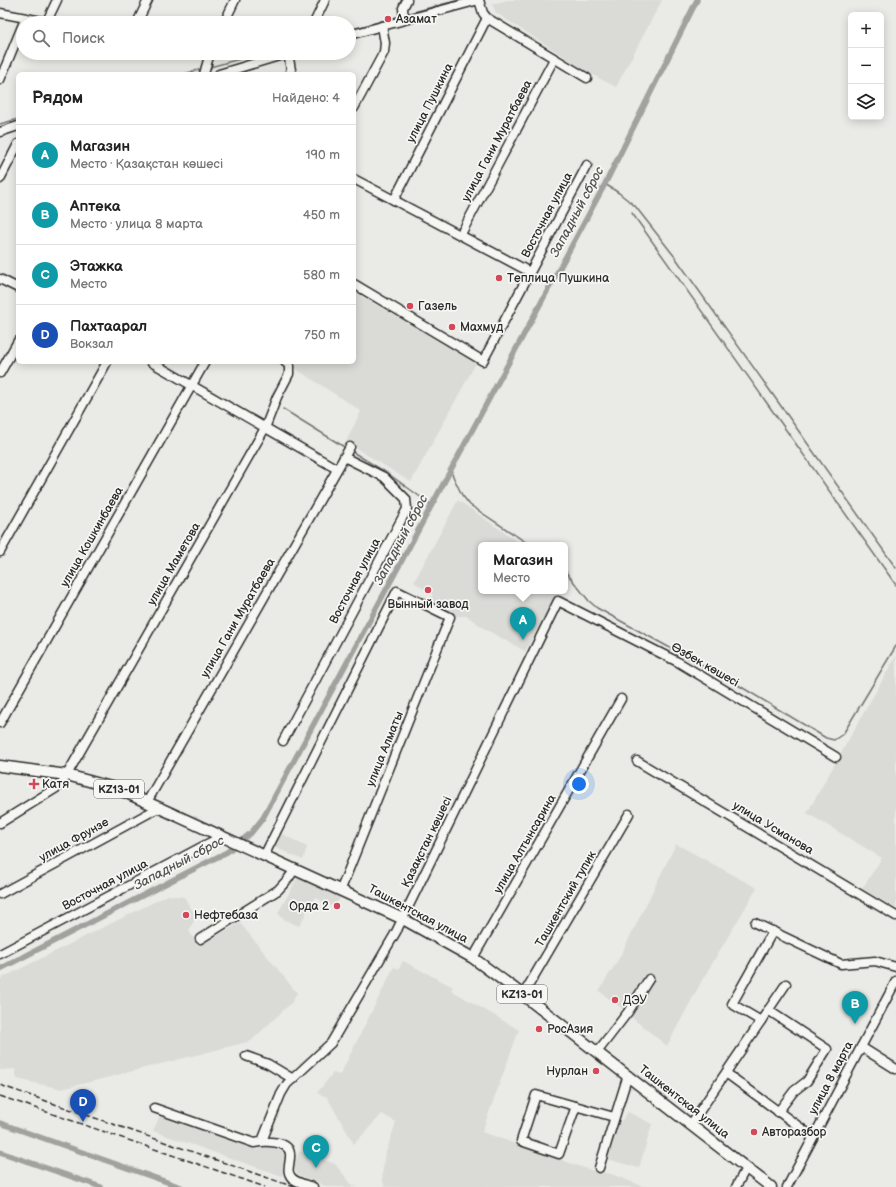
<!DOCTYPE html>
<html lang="ru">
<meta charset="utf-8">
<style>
:root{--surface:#fff;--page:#f2f2f2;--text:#222;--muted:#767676;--line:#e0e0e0;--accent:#0f766e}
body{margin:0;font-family:"Balsamiq Sans",sans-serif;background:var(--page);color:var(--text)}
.controls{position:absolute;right:12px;top:12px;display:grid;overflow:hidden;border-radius:6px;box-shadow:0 2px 10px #0003}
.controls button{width:36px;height:36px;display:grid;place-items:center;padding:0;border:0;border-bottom:1px solid var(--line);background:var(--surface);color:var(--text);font:20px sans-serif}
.you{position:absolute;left:579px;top:784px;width:14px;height:14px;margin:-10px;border:3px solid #fff;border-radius:50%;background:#1a73e8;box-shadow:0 0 0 6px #1a73e833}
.badge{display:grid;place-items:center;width:26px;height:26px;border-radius:50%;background:var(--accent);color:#fff;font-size:13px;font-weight:700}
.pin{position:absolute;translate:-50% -33px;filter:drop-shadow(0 1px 2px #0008)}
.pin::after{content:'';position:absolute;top:21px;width:14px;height:12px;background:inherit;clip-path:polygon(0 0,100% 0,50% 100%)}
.popup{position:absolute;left:478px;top:542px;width:90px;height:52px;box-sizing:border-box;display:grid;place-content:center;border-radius:6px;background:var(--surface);filter:drop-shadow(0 1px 3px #0005);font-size:13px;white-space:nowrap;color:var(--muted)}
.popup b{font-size:15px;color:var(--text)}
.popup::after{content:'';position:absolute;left:50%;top:100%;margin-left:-8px;border:8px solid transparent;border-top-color:var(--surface)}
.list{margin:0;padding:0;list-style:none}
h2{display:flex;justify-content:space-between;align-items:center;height:52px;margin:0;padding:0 16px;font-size:17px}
h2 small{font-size:13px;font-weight:400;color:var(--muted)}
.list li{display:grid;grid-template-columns:26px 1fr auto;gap:12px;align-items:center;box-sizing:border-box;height:60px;padding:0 16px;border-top:1px solid var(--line)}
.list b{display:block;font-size:15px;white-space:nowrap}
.list p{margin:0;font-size:13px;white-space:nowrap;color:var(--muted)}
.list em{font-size:13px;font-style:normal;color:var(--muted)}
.icon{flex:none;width:22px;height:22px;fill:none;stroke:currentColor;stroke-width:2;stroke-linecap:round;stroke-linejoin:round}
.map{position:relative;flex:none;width:896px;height:1187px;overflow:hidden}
.search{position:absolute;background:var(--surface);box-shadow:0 2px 10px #0003;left:16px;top:16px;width:340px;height:44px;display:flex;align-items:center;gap:10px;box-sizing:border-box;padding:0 14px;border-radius:22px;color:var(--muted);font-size:15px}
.panel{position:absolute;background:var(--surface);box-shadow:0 2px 10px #0003;left:16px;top:72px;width:340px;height:292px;border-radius:6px}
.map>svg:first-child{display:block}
.built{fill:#dadad6}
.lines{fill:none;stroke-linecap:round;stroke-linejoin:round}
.stream{stroke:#727270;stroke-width:1.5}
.canal{stroke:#a1a19e;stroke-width:5.5}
.minor-casing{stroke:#2b2b2b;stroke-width:11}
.major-casing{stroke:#2b2b2b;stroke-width:13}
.minor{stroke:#f6f6f2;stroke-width:8}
.major{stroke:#f6f6f2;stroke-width:10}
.rail{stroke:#2b2b2b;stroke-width:1.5;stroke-dasharray:6 3;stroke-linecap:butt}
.poi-dot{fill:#d1495b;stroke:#f6f6f2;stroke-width:1.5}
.labels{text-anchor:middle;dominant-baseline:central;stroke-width:3.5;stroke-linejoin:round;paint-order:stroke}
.shield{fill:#f6f6f2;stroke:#686867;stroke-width:1}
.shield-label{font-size:11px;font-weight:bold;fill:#2b2b2b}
.poi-label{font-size:12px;fill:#2b2b2b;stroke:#f6f6f2;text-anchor:start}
.street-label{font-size:12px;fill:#2b2b2b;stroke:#f6f6f2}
.water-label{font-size:13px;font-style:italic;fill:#545453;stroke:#f6f6f2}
</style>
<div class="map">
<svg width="896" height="1187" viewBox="0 0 896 1187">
<rect width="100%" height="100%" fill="#eaeae6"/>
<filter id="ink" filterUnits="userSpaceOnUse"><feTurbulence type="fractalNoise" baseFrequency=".025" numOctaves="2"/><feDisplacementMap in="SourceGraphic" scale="8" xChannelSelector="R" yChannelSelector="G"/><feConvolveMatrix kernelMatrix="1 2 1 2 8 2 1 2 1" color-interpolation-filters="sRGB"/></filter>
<g filter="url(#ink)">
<g class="built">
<polygon points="508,0 662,0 616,87 593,75 496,13 492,4"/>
<polygon points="354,292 476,363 411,482 346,442 361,411 293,367 296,362 354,362"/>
<polygon points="458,500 522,545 481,545 481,591 559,591 525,651 485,629 467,616 457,616 429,600 433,595 414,582"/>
<polygon points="896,656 896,908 862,889 882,858 807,813"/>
<polygon points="278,832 307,847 303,860 272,846"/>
<polygon points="676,844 757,888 701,982 667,1046 630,1016 653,977 647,973 624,1010 599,991 621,955"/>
<polygon points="299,875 341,895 335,908 315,897 299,926 283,919 278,913"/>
<polygon points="168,895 184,897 196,916 189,931 198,946 240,923 297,993 291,1003 251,1041 62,1089 17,1079 15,1069 0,1070 0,979"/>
<polygon points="403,961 453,987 451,990 519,1030 482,1132 590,1170 611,1174 645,1187 385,1187 382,1179 384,1159 396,1122 382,1114 354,1144 327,1097 317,1093 333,1073 340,1075 394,967 399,969"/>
<polygon points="628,1112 652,1124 639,1168 607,1159 616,1128"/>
<polygon points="160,1116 256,1150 267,1146 281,1151 285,1156 282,1176 153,1131"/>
<polygon points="299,1151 335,1164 352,1185 358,1187 328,1187 297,1174 294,1167"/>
</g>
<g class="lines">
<g class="stream">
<polyline points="406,14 459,0"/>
<polyline points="349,30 401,16"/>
<polyline points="210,67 262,53"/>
<polyline points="184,74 202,69"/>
<polyline points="0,124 18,119"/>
<polyline points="605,184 619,193 635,206 675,257 896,568"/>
<polyline points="632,213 896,585"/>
<polyline points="283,409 346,448"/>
<polyline points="351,451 390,475 433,506"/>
<polyline points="451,472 462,495 470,505 530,545"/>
<polyline points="565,571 589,601 597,608 738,685 826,738 834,740 843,734 896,646"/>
</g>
<g class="canal">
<polyline points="0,969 227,852 251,833 263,818 605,184 697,0"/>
<polyline points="0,1123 181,1187"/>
<polyline points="0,1152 101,1187"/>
</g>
<g class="minor-casing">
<g id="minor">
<polyline points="479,0 483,13 487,18 587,78"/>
<polyline points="0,13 52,23"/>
<polyline points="404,20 403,8 407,0"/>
<polyline points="47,21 57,0"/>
<polyline points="137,23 148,0"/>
<polyline points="224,23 235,0"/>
<polyline points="314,23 325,0"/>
<polyline points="349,35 479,0"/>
<polyline points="288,53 291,70 289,74"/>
<polyline points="204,74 210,53"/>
<polyline points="219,74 289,53"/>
<polyline points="0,80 23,24"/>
<polyline points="354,108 384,52 385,43 382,26"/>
<polyline points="0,132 18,126"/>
<polyline points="0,179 18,144"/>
<polyline points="354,179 530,272"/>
<polyline points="394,200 487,18"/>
<polyline points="461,234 554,59"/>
<polyline points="0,279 18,288"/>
<polyline points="354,284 483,361 587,165"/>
<polyline points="151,362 337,469"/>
<polyline points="0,373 18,341"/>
<polyline points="0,552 107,362"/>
<polyline points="0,723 205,362"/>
<polyline points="283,741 407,509 406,499 384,477 344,457"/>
<polyline points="637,761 896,916"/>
<polyline points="147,802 350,447"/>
<polyline points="0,823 61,785 265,428 277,397 289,374 289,365 285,362"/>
<polyline points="264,856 397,591 450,617 341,889"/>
<polyline points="0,894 160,807"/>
<polyline points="755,923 841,964 875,961 896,967"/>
<polyline points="200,939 278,890 288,879 295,869"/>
<polyline points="0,954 222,836"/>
<polyline points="473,958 621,699"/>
<polyline points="523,995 629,814"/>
<polyline points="768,1010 827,1049 807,1081 794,1091 778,1112"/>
<polyline points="761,1021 732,1004 773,931"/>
<polyline points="861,1047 896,1069"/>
<polyline points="598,1051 628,1012 649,979"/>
<polyline points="246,1056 268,1064 293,1079"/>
<polyline points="726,1073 813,1137"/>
<polyline points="576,1106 559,1154 521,1141 536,1095 614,1117"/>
<path d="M 154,1108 L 254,1143 C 264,1141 289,1140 290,1154 C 291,1163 285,1171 292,1178 C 297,1183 307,1185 313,1187"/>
<polyline points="691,1124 786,984"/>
<polyline points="262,1141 281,1094 287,1084 331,1043 396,932 558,601 678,662 836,757"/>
<polyline points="599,1168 628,1075"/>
<polyline points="736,1187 746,1168"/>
<polyline points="787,1187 896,981"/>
</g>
</g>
<g class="major-casing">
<polyline id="major" points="0,766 67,775 118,789 403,919 473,958 523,995 771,1187"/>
</g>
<use href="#minor" class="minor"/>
<use href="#major" class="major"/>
<g class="rail">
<polyline points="0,1085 294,1187"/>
<polyline points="0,1096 265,1187"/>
</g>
</g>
</g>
<g class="poi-dot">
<circle cx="388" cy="19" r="4"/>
<circle cx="499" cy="278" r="4"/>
<circle cx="410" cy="306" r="4"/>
<circle cx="452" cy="327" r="4"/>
<circle cx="428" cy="590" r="4"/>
<path d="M32 778h4v4h4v4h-4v4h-4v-4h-4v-4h4z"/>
<circle cx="337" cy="906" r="4"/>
<circle cx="186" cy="915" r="4"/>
<circle cx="615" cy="1000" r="4"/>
<circle cx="539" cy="1029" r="4"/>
<circle cx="596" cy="1071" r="4"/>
<circle cx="754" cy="1132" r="4"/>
</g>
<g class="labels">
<g class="shield">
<rect x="94" y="780" width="50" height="18" rx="3"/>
<rect x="497" y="985" width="50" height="18" rx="3"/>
</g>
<g class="shield-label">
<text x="119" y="789">KZ13-01</text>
<text x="522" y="994">KZ13-01</text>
</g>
<g class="poi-label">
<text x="396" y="19">Азамат</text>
<text x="507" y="278">Теплица Пушкина</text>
<text x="418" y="306">Газель</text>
<text x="460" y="327">Махмуд</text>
<text x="428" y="604" text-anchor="middle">Вынный завод</text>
<text x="42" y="784">Катя</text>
<text x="329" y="906" text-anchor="end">Орда 2</text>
<text x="194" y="915">Нефтебаза</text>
<text x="623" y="1000">ДЭУ</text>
<text x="547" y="1029">РосАзия</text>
<text x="588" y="1071" text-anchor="end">Нурлан</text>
<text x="762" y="1132">Авторазбор</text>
</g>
<g class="street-label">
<text transform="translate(430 103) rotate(-63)">улица Пушкина</text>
<text transform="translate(497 141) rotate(-62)">улица Гани Муратбаева</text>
<text transform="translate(547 215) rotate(-62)">Восточная улица</text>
<text transform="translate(92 537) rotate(-60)">улица Кошкинбаева</text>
<text transform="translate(174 564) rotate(-60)">улица Маметова</text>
<text transform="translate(355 581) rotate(-62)">Восточная улица</text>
<text transform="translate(238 618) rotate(-60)">улица Гани Муратбаева</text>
<text transform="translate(705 665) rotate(30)">Өзбек көшесі</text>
<text transform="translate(385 749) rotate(-68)">улица Алматы</text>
<text transform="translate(773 828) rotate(31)">улица Усманова</text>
<text transform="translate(74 840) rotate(-29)">улица Фрунзе</text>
<text transform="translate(427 842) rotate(-64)">Қазақстан көшесі</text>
<text transform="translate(525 844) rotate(-60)">улица Алтынсарина</text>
<text transform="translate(105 885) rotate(-28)">Восточная улица</text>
<text transform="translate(566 899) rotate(-60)">Ташкентский тупик</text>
<text transform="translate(418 914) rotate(28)">Ташкентская улица</text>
<text transform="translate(831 1078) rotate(-62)">улица 8 марта</text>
<text transform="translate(684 1102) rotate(38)">Ташкентская улица</text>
</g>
<g class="water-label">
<text transform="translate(577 212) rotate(-62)">Западный сброс</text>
<text transform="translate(401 540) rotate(-62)">Западный сброс</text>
<text transform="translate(179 863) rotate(-28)">Западный сброс</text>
</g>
</g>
</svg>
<div class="controls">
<button>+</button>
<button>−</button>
<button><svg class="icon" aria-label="layers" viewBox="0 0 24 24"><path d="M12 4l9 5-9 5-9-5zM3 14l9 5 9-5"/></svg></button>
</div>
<div class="you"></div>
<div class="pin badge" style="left:523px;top:640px;background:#0f9aa8">A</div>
<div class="popup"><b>Магазин</b>Место</div>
<div class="pin badge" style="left:855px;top:1024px;background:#0f9aa8">B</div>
<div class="pin badge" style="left:316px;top:1168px;background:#0f9aa8">C</div>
<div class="pin badge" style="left:83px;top:1122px;background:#1a4fb4">D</div>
<div class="search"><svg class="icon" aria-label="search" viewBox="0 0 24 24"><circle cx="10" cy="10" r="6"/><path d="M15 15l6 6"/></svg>Поиск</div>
<section class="panel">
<h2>Рядом<small>Найдено: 4</small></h2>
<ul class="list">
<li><span class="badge" style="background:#0f9aa8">A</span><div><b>Магазин</b><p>Место · Қазақстан көшесі</p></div><em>190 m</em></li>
<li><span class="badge" style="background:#0f9aa8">B</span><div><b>Аптека</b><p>Место · улица 8 марта</p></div><em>450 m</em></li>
<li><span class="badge" style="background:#0f9aa8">C</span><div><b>Этажка</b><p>Место</p></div><em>580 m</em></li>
<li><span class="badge" style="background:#1a4fb4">D</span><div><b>Пахтаарал</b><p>Вокзал</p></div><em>750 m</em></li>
</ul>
</section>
</div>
